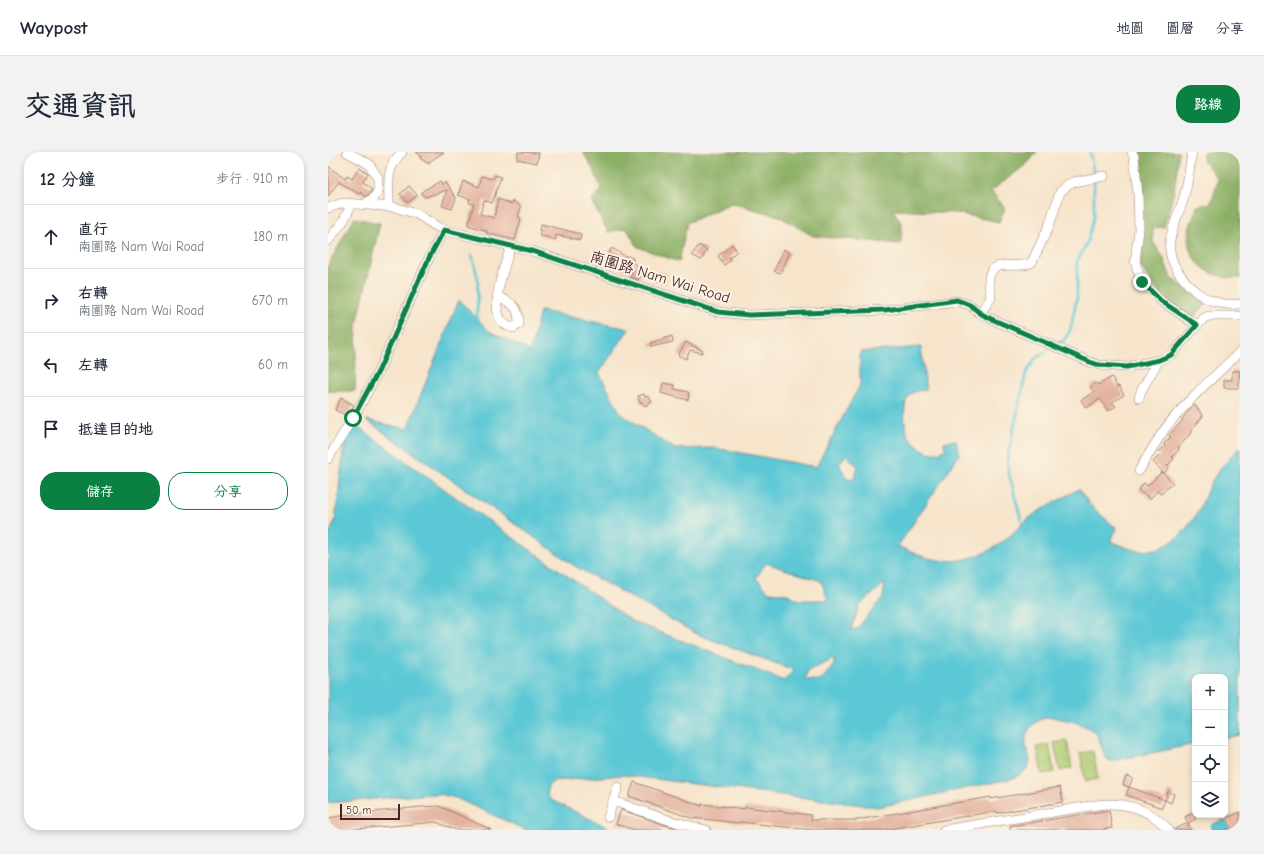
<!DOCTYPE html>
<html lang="zh-TW">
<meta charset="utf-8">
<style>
:root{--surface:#fff;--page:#f2f2f3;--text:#1f2937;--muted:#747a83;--line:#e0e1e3;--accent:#0b8043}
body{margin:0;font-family:"Comic Neue","LXGW WenKai TC",sans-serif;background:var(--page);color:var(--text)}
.controls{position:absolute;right:12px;bottom:12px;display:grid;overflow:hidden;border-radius:8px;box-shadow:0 2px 6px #0003}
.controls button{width:36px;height:36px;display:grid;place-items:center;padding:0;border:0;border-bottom:1px solid var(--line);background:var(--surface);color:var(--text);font:20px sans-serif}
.scale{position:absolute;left:12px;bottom:10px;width:60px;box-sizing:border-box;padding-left:4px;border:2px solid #4a1f2b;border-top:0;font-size:11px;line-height:14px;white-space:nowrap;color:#4a1f2b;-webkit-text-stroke:3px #fcf5e5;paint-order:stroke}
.stop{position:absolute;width:12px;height:12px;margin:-9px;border:3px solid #0b8043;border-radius:50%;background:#fff}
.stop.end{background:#0b8043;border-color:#fff;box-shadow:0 1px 4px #0008}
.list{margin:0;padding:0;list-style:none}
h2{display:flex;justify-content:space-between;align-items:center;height:52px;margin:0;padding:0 16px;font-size:17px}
h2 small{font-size:13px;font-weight:400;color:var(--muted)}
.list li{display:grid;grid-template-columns:26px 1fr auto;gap:12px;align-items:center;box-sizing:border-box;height:64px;padding:0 16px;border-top:1px solid var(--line)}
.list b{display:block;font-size:15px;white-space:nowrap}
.list p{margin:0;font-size:13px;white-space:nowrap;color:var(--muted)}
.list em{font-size:13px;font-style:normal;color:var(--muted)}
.actions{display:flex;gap:8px;padding:12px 16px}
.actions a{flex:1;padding:9px 0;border:1px solid var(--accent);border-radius:16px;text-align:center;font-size:14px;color:var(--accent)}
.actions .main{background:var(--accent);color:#fff}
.icon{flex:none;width:22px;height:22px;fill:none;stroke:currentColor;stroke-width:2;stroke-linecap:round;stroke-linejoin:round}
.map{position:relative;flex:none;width:912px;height:678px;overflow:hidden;border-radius:16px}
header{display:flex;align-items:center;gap:24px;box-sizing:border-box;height:56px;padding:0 20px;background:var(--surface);border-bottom:1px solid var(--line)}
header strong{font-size:19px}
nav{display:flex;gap:22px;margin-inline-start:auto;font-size:14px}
.intro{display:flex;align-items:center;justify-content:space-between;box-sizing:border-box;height:96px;padding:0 24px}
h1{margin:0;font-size:28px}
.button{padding:10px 18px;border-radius:16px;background:var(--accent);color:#fff;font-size:14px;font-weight:700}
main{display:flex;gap:24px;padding:0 24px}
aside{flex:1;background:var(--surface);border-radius:16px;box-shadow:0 2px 6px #0003}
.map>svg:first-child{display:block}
.green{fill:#b0cd74;stroke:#7d7650}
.forest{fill:#8cb066;stroke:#6b6848}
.water{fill:#5cc8d5;stroke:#537480;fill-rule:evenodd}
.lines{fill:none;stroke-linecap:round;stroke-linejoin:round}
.stream{stroke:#5cc8d5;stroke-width:2.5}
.building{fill:#e3b39f}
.minor-casing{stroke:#a0827b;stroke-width:10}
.minor{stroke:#fff;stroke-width:9}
.route{stroke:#0b8043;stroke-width:5}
.labels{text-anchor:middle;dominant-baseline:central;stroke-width:4;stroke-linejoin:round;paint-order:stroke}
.street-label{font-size:15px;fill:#4a1f2b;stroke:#fcf5e5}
</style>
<header>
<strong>Waypost</strong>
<nav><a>地圖</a><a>圖層</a><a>分享</a></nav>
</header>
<div class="intro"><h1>交通資訊</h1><a class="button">路線</a></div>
<main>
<aside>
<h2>12 分鐘<small>步行 · 910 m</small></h2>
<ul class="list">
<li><svg class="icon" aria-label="ahead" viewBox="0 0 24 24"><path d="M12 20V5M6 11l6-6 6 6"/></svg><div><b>直行</b><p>南圍路 Nam Wai Road</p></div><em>180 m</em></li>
<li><svg class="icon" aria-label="right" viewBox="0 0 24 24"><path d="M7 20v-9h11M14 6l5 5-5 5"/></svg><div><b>右轉</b><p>南圍路 Nam Wai Road</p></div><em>670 m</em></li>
<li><svg class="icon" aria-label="left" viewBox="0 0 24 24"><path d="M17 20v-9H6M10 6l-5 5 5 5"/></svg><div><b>左轉</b></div><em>60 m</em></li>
<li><svg class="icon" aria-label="arrive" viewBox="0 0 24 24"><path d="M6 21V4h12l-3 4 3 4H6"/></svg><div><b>抵達目的地</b></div></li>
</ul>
<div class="actions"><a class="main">儲存</a><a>分享</a></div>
</aside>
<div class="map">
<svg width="912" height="678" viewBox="0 0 912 678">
<rect width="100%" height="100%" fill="#fcf5e5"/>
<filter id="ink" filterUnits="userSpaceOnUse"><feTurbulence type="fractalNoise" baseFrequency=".025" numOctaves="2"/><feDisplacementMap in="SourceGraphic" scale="8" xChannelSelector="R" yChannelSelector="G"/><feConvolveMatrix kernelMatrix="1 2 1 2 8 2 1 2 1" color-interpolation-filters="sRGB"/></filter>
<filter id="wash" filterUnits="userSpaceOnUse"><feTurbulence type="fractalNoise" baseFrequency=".012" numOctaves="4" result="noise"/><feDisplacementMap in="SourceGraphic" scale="16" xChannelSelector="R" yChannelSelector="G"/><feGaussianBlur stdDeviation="0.9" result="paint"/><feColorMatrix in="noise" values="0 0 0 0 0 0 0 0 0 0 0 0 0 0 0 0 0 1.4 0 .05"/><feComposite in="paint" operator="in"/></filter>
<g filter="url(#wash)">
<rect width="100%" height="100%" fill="#f6e4cb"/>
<g class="green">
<polygon points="739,589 744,616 732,619 726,591"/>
<polygon points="721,592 726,620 714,622 709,595"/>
<polygon points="765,599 770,627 757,629 752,601"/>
</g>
<g class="forest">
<polygon points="255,0 709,0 700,11 663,39 677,56 671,70 628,61 565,58 574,72 573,92 485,84 451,64 403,51 359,71 351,110 310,95 298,76 280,80 263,48 274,38 266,19"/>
<polygon points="807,0 851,0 846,40 836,75 825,76 825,90 835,105 843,126 879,152 864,166 837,149 812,114 816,81 813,22"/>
<path d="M 875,0 L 912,0 L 912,126 C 888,128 862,114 860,88 C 860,76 866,65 869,54 L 883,51 L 890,27 L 875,8 Z"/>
<polygon points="26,66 52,71 29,172 27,239 0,239 0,114"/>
</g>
<g class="water">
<path d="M 131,148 L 161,179 L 202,199 L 212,159 L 301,177 L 271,221 L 293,262 L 347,297 L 387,296 L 488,315 L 532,233 L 532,200 L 593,195 L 598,238 C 593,239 587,238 583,242 C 573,250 576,277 582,287 C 587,294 600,302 609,301 C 612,301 615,299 617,297 L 616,290 L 628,288 L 631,303 L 570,394 C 608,414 640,415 676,389 C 687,380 696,369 708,361 C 722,352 737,345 751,337 L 762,353 L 789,377 L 782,389 C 791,392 800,397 808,398 C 838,403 860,379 872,356 C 877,345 881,332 888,323 C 894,313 904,304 912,295 L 912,583 L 897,586 L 897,525 L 867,525 L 867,592 L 784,609 C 774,608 774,591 769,583 C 759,571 739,569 725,565 C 710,565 695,577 698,594 C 699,598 702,605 702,609 C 701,619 689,625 681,627 L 550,655 L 295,623 L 227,629 C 218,633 216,641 223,648 L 285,678 L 198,678 L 128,646 L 111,642 L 102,642 L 0,651 L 0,385 L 7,369 L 16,293 L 26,272 L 134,350 L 304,469 L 456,529 L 466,518 L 371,483 L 250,416 L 38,268 L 79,277 ZM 518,303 L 530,315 L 525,328 L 518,325 L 511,312 ZM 438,411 L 493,429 L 500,448 L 471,448 L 460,442 L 441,440 L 428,426 ZM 557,431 L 555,445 L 529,477 L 523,478 L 531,454 ZM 506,506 L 506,513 L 492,529 L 477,527 L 480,518 Z"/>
<polygon points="897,667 902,678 885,678 883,673"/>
</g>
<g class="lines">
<g class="stream">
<polyline points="762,0 766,23"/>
<polyline points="144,103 150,127 149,166"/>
<polyline points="729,192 736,188 742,179 749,146 749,110 760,88 766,63 766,28"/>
<polyline points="694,371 680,318 679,307 698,221 707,207 724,196"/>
</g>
</g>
<g id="blocks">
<g class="building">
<polygon points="88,0 116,0 104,8 101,12 92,6 93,4"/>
<polygon points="190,0 211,1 209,11 189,7"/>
<polygon points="0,14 17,27 19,24 24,27 31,16 40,21 35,30 44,37 42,42 37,44 32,40 31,42 11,30 0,44"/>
<polygon points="167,23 173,25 164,51 156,48 152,62 166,66 170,47 184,52 185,49 193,55 190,65 193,66 187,88 158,81 159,79 140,73 146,52 141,51 142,47 130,43 135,29 151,35 154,24 165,27"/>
<polygon points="113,29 114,33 117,30 128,46 124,57 114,54 119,38 97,45 93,41 97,37 98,37"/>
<polygon points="81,34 89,43 80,51 72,42"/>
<polygon points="213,72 253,82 252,88 228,83 227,88 220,86 220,85 211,84 213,79 211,78"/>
<polygon points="404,92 409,99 401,106 403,108 396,113 390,104"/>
<polygon points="371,93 379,98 373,108 364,103"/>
<polygon points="284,96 295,103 305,106 304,111 315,116 310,128 302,125 304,120 295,117 278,106"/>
<polygon points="456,97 462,101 452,121 446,119"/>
<polygon points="331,121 340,123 337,131 329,129"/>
<polygon points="344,184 345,190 323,195 322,191"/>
<polygon points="358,190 375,199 374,201 362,198 358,207 350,203"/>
<polygon points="904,219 912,219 910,236 896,236 896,228 904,228"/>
<polygon points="784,225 789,235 791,234 796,243 784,250 788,254 780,259 772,247 758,256 753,248 766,240 762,235 768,231 770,233"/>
<polygon points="335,231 347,233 346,237 360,240 361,241 360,248 333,241"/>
<polygon points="316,242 317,245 320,244 324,250 317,254 314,250 312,251 310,244"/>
<polygon points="13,246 26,253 19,264 7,258"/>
<polygon points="866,252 875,264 862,280 863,281 850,296 851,298 844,305 846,307 839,314 841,316 836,321 825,310 832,303 830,301 837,294 836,292 843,285 841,283 855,268 854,267"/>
<polygon points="834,320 845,331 833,342 829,339 822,347 818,343 815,342 810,338 816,331 819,334"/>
<polygon points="798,624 805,626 801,635 795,633"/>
<polygon points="306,630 374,654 374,652 417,657 417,655 483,663 483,668 528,668 663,645 663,647 732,635 735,650 669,661 668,659 556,678 485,678 412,670 412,671 363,666 301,644"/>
<polygon points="801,635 837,648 834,656 798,643"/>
<polygon points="840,639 846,642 843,651 837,648"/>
<polygon points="111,654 164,678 128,678 108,670 17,678 2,678 0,668 0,666 17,663 93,655"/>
<polygon points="293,658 350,677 350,678 307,678 288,672"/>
<polygon points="781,658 784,676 772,678 682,678 682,674"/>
<polygon points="912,660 912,678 905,678 899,666"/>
<polygon points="866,661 868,667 860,671 857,665"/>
<polygon points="860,671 863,678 847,678 847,677"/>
</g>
</g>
</g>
<g filter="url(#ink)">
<use href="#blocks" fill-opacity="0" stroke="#a0827b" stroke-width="1"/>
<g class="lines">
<g class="minor-casing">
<g id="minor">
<polyline points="19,0 41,12 50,26 50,39 46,46 36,52"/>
<polyline points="804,0 806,4 810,43 811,77 807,110 814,130 833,149 869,173"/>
<path d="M 864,0 C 862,15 860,30 856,45 C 852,60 844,74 842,89 C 839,108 853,126 867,139 C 879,149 896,154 912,152"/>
<path d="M 61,54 C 61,31 57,17 74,0"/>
<polyline points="0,56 15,51 66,55 89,62 106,73 116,78"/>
<polyline points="0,89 16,68 24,51"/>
<path d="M 170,145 C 185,151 191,155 191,172 L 186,176 C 153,170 177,114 183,94"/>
<path d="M 652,161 L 663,146 C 663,140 660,134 661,127 C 662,104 692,119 704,110 L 721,74 L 732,40 L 739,34 L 746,30 L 776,24"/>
<polyline points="811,246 813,239 831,208"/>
<polyline points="0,307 32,254 51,218 101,106 116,78 204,99 390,160 421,163 557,158 629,149 642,153 652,161 659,165 762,210 771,213 799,215 831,208 843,203 876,166 881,164 912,164"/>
<path d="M 811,319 C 819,305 827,291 837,277 C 857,250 887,224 912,200"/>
<polyline points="285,649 340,668 378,678"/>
<polyline points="280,665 290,635"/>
<path d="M 616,678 L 768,653 C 796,649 822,657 841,678"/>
</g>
</g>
<use href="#minor" class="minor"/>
</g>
</g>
<g class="lines" filter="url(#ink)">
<polyline class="route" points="25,266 51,218 101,106 116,78 204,99 390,160 421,163 557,158 629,148 642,153 652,161 659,165 762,210 771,213 799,215 831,208 843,203 869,173 833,149 814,130"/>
</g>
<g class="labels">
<g class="street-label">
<text transform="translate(332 125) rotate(17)">南圍路 Nam Wai Road</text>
</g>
</g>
</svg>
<div class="controls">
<button>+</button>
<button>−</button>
<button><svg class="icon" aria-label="locate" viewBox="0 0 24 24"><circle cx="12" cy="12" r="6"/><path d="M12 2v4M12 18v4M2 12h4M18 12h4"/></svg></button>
<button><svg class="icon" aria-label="layers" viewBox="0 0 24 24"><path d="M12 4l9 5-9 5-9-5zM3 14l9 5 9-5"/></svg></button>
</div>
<div class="scale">50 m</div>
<div class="stop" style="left:25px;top:266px"></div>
<div class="stop end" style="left:814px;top:130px"></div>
</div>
</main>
